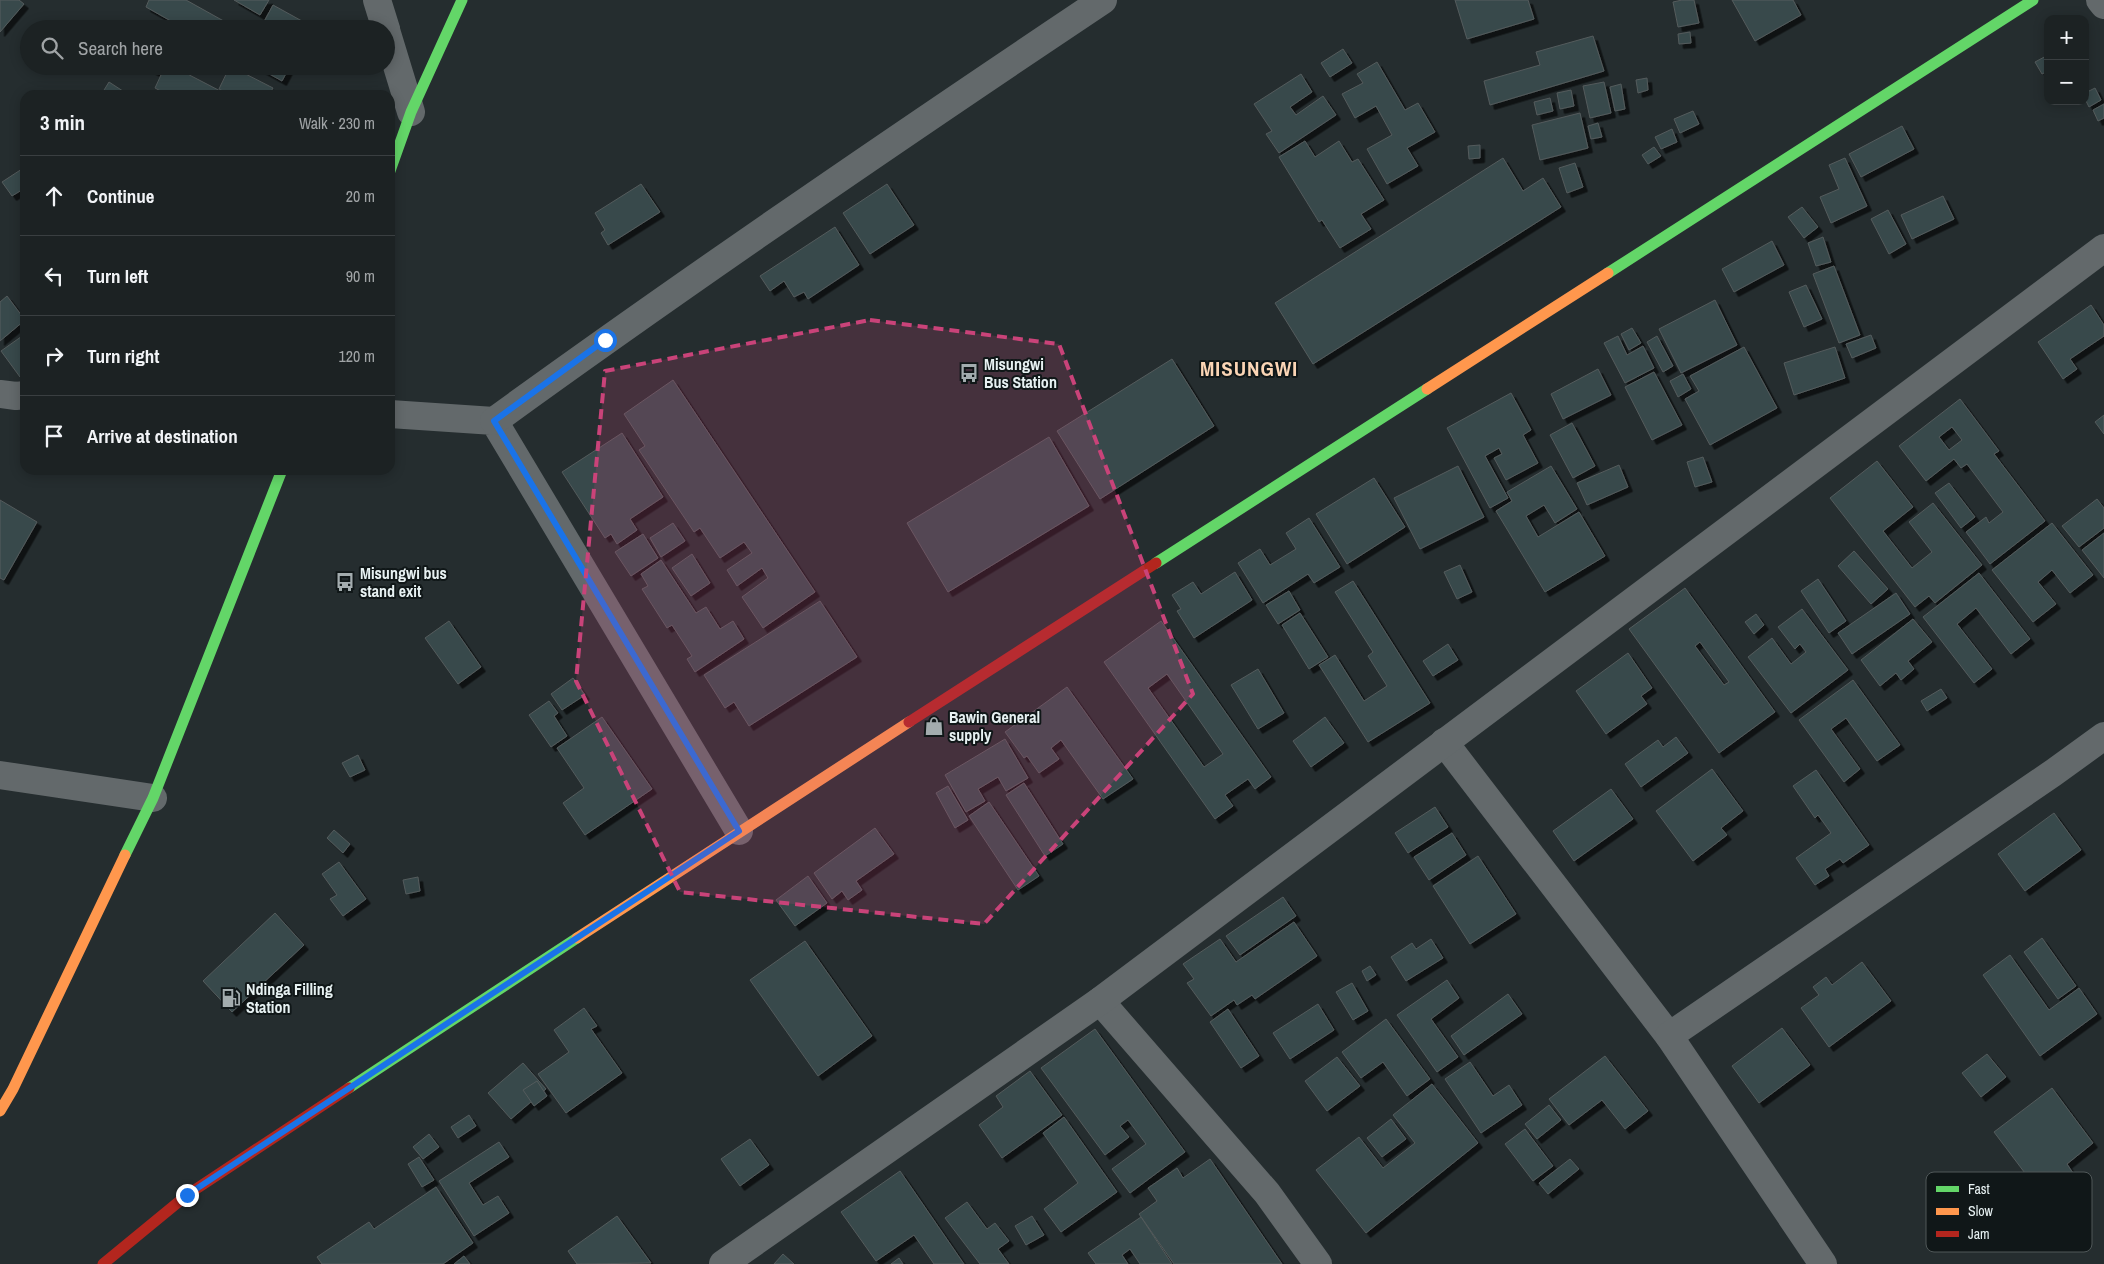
<!DOCTYPE html>
<meta charset="utf-8">
<style>
:root{--surface:#1c2223;--page:#292f30;--text:#f1f3f6;--muted:#a0a4a6;--line:#3a3f41}
body{margin:0;font-family:"Archivo Narrow",sans-serif;background:var(--page);color:var(--text)}
.controls{position:absolute;right:15px;top:15px;display:grid;overflow:hidden;border-radius:10px;box-shadow:0 2px 12px #0003}
.controls button{width:45px;height:45px;display:grid;place-items:center;padding:0;border:0;border-bottom:1px solid var(--line);background:var(--surface);color:var(--text);font:25px sans-serif}
.stop{position:absolute;width:15px;height:15px;margin:-11px;border:4px solid #1a73e8;border-radius:50%;background:#fff}
.stop.end{background:#1a73e8;border-color:#fff;box-shadow:0 1px 5px #0008}
.list{margin:0;padding:0;list-style:none}
h2{display:flex;justify-content:space-between;align-items:center;height:65px;margin:0;padding:0 20px;font-size:21px}
h2 small{font-size:16px;font-weight:400;color:var(--muted)}
.list li{display:grid;grid-template-columns:32px 1fr auto;gap:15px;align-items:center;box-sizing:border-box;height:80px;padding:0 20px;border-top:1px solid var(--line)}
.list b{display:block;font-size:19px;white-space:nowrap}
.list em{font-size:16px;font-style:normal;color:var(--muted)}
.icon{flex:none;width:28px;height:28px;fill:none;stroke:currentColor;stroke-width:2;stroke-linecap:round;stroke-linejoin:round}
.map{position:relative;flex:none;width:2104px;height:1264px;overflow:hidden}
.search{position:absolute;background:var(--surface);box-shadow:0 2px 12px #0003;left:20px;top:20px;width:375px;height:55px;display:flex;align-items:center;gap:12px;box-sizing:border-box;padding:0 18px;border-radius:28px;color:var(--muted);font-size:19px}
.panel{position:absolute;background:var(--surface);box-shadow:0 2px 12px #0003;left:20px;top:90px;width:375px;height:385px;border-radius:15px}
.map>svg:first-child{display:block}
.building{fill:#384a4c;stroke:#545b5c;fill-rule:evenodd;filter:url(#shadow)}
.lines{fill:none;stroke-linecap:round;stroke-linejoin:round}
.street{stroke:#63696b;stroke-width:28}
.fast{stroke:#63d668;stroke-width:11}
.slow{stroke:#ff974d;stroke-width:11}
.jam{stroke:#b3261e;stroke-width:11}
.route{stroke:#1a73e8;stroke-width:6}
.marked{fill:#c94379;fill-opacity:0.2;stroke:#c94379;stroke-width:4;stroke-dasharray:10 6;stroke-linejoin:round}
.labels{text-anchor:middle;dominant-baseline:central;stroke-width:4;stroke-linejoin:round;paint-order:stroke}
.poi-label{font-size:16px;font-weight:bold;fill:#e7f1f2;stroke:#101718;text-anchor:start}
.district-label{font-size:21px;font-weight:bold;letter-spacing:1px;fill:#fbd5b5;stroke:#101718}
.key{fill:#101718;stroke:#505859;stroke-width:1}
.key-label{font-size:14px;fill:#e7f1f2}
</style>
<div class="map">
<svg width="2104" height="1264" viewBox="0 0 2104 1264">
<defs>
<filter id="shadow"><feDropShadow dx="4.5" dy="4.5" stdDeviation="0" flood-color="#0009"/></filter>
</defs>
<rect width="100%" height="100%" fill="#252d2f"/>
<g class="building">
<polygon points="0,0 19,0 24,4 0,32"/>
<polygon points="149,0 186,0 238,29 185,29 146,7"/>
<polygon points="234,0 269,0 260,15"/>
<polygon points="1455,0 1528,0 1534,19 1467,39"/>
<polygon points="1682,0 1694,0 1699,23 1678,27 1673,2"/>
<polygon points="1732,0 1793,0 1801,15 1755,41"/>
<polygon points="273,5 311,26 310,29 260,29"/>
<polygon points="1690,32 1691,43 1679,44 1678,34"/>
<polygon points="1593,36 1604,71 1490,105 1484,81 1540,65 1536,52"/>
<polygon points="1343,49 1352,63 1330,77 1321,63"/>
<polygon points="2048,55 2048,71 2042,74 2035,62"/>
<polygon points="1377,62 1405,110 1418,103 1435,132 1407,148 1418,166 1387,184 1367,149 1392,135 1376,106 1355,118 1342,94 1363,83 1357,74"/>
<polygon points="144,66 172,66 228,95 168,95 155,88 161,75"/>
<polygon points="230,66 273,88 269,95 231,95 219,89"/>
<polygon points="255,66 290,66 282,81"/>
<polygon points="1301,74 1312,92 1290,107 1296,115 1323,96 1336,115 1279,153 1266,134 1272,131 1254,104"/>
<polygon points="1647,78 1648,90 1638,93 1636,80"/>
<polygon points="109,82 129,95 101,95"/>
<polygon points="1604,82 1611,113 1590,118 1583,86"/>
<polygon points="1621,84 1625,109 1615,111 1610,87"/>
<polygon points="2095,88 2101,100 2089,107 2085,99 2085,93"/>
<polygon points="1571,90 1574,106 1560,109 1557,93"/>
<polygon points="1550,98 1553,111 1537,115 1534,102"/>
<polygon points="2104,104 2104,118 2098,121 2093,110"/>
<polygon points="1693,111 1699,124 1680,133 1674,119"/>
<polygon points="1580,113 1588,148 1540,160 1532,125"/>
<polygon points="1598,123 1602,137 1591,139 1588,126"/>
<polygon points="1902,126 1914,149 1861,177 1849,154"/>
<polygon points="1672,129 1677,142 1661,149 1655,137"/>
<polygon points="1305,141 1315,157 1339,141 1352,162 1358,159 1384,200 1361,214 1371,229 1340,248 1322,220 1319,222 1279,157"/>
<polygon points="1480,145 1480,158 1469,159 1468,146"/>
<polygon points="1654,147 1661,156 1648,164 1642,155"/>
<polygon points="1503,158 1523,191 1543,178 1561,207 1313,364 1275,303"/>
<polygon points="1845,158 1867,206 1831,223 1820,197 1839,189 1829,165"/>
<polygon points="1575,163 1583,187 1567,193 1559,168"/>
<polygon points="25,167 25,188 12,196 2,182"/>
<polygon points="641,184 660,212 608,245 601,233 605,230 595,213"/>
<polygon points="887,184 914,225 870,254 843,213"/>
<polygon points="1943,196 1954,219 1912,239 1901,215"/>
<polygon points="1802,207 1818,227 1804,238 1788,217"/>
<polygon points="1888,210 1906,244 1889,254 1871,219"/>
<polygon points="835,227 859,265 808,299 804,292 794,297 784,281 770,291 760,276"/>
<polygon points="1823,237 1831,262 1816,266 1808,243"/>
<polygon points="1772,241 1784,265 1734,292 1722,269"/>
<polygon points="1834,266 1860,335 1839,343 1813,274"/>
<polygon points="1806,285 1822,319 1804,327 1789,292"/>
<polygon points="7,296 25,320 0,341 0,302"/>
<polygon points="1715,300 1737,345 1681,373 1659,329"/>
<polygon points="2091,305 2104,325 2104,336 2070,359 2077,369 2063,379 2038,342"/>
<polygon points="1632,328 1641,343 1629,350 1621,334"/>
<polygon points="25,334 25,373 20,377 1,351"/>
<polygon points="1871,335 1876,348 1852,358 1846,344"/>
<polygon points="1618,336 1627,355 1643,346 1654,368 1625,383 1604,343"/>
<polygon points="1657,336 1673,366 1663,372 1647,342"/>
<polygon points="1744,347 1777,408 1710,445 1685,399 1699,391 1690,376"/>
<polygon points="1835,347 1845,378 1794,395 1784,363"/>
<polygon points="1172,359 1214,426 1100,499 1057,431"/>
<polygon points="1598,369 1611,395 1563,419 1551,394"/>
<polygon points="1654,372 1682,425 1652,440 1625,387"/>
<polygon points="1683,374 1691,389 1678,397 1670,381"/>
<polygon points="673,380 815,592 763,628 742,597 768,578 762,568 737,586 727,570 752,553 744,542 720,558 700,528 694,532 639,450 645,446 624,414"/>
<polygon points="1511,393 1531,430 1523,435 1538,463 1506,480 1494,458 1502,454 1499,448 1485,456 1508,498 1490,508 1447,428"/>
<path d="M 1960,399 L 1999,451 L 1994,454 L 2045,521 L 1990,564 L 1966,532 L 1986,517 L 1989,523 L 2003,512 L 1967,464 L 1961,468 L 1954,459 L 1926,481 L 1899,446 ZM 1952,427 L 1962,440 L 1949,450 L 1939,437 Z"/>
<polygon points="2104,415 2104,434 2095,422"/>
<polygon points="1572,423 1595,466 1573,478 1550,435"/>
<polygon points="622,433 663,497 630,519 637,530 617,544 611,534 605,538 562,472"/>
<polygon points="1049,437 1089,506 948,592 907,523"/>
<polygon points="1703,457 1712,482 1695,487 1687,462"/>
<polygon points="1877,461 1913,507 1883,531 1912,568 1932,552 1909,522 1933,503 1982,565 1935,603 1929,596 1915,607 1830,498"/>
<polygon points="1619,465 1628,487 1587,505 1577,483"/>
<polygon points="1458,466 1484,517 1420,549 1394,498"/>
<polygon points="1551,466 1577,509 1555,523 1544,505 1526,516 1538,537 1579,512 1605,556 1545,592 1496,511 1512,501 1507,492"/>
<polygon points="1374,478 1405,527 1347,564 1316,514"/>
<polygon points="1949,483 1975,517 1961,528 1935,493"/>
<polygon points="2097,499 2104,508 2104,528 2079,547 2062,526"/>
<polygon points="0,500 37,522 4,580 0,578"/>
<polygon points="1309,518 1340,567 1314,583 1308,574 1263,603 1238,563 1260,549 1270,565 1296,549 1286,533"/>
<polygon points="673,523 685,541 661,557 650,538"/>
<polygon points="2052,523 2093,575 2070,593 2052,570 2038,582 2056,604 2033,622 1992,570"/>
<polygon points="2104,533 2104,578 2082,550"/>
<polygon points="643,534 658,558 631,576 615,552"/>
<polygon points="1854,551 1888,589 1871,604 1838,566"/>
<polygon points="692,554 710,583 691,596 672,568"/>
<polygon points="661,560 696,613 706,607 720,629 733,621 744,639 695,672 687,659 692,656 672,625 667,628 642,589 648,586 641,574"/>
<polygon points="1460,565 1472,592 1457,599 1444,572"/>
<polygon points="1235,572 1252,600 1194,638 1177,611 1181,609 1172,595 1193,582 1201,594"/>
<polygon points="1979,573 2030,639 2011,654 1976,608 1957,624 1992,669 1974,683 1923,617"/>
<polygon points="1818,579 1846,621 1829,633 1801,591"/>
<polygon points="1353,581 1430,703 1368,742 1319,665 1335,655 1364,701 1387,686 1368,656 1373,652 1335,592"/>
<path d="M 1685,588 L 1775,712 L 1719,753 L 1629,629 ZM 1700,642 L 1729,682 L 1724,685 L 1695,646 Z"/>
<polygon points="1289,591 1300,610 1278,624 1266,605"/>
<polygon points="1896,593 1910,614 1852,654 1838,633"/>
<polygon points="820,601 857,657 749,726 734,702 725,708 704,675"/>
<polygon points="1802,609 1848,670 1791,713 1748,657 1772,638 1791,664 1806,652 1800,644 1795,649 1778,627"/>
<polygon points="1300,613 1328,657 1309,669 1282,625"/>
<polygon points="1756,614 1764,625 1754,634 1745,622"/>
<polygon points="1913,619 1932,642 1908,661 1914,669 1901,680 1896,673 1880,686 1861,660"/>
<polygon points="449,621 481,667 458,684 425,638"/>
<path d="M 1161,621 L 1271,777 L 1255,789 L 1248,779 L 1225,795 L 1233,806 L 1215,819 L 1104,662 ZM 1167,674 L 1223,754 L 1204,767 L 1148,688 Z"/>
<polygon points="1448,644 1458,660 1433,676 1423,661"/>
<polygon points="1628,653 1652,688 1641,696 1647,704 1606,734 1576,691"/>
<polygon points="1258,669 1284,713 1258,729 1231,685"/>
<polygon points="573,678 585,695 562,710 551,694"/>
<polygon points="1853,680 1900,745 1877,761 1846,718 1831,729 1860,769 1844,782 1799,720"/>
<polygon points="1067,687 1133,779 1103,799 1061,740 1051,748 1059,759 1039,773 1027,756 1024,758 1005,732"/>
<polygon points="1941,689 1947,698 1927,711 1921,701"/>
<polygon points="549,701 558,713 554,716 567,736 551,747 529,715"/>
<polygon points="602,717 652,789 585,835 563,803 584,788 557,748"/>
<polygon points="1325,717 1344,743 1311,767 1293,741"/>
<polygon points="1676,737 1688,753 1641,787 1625,764 1658,740 1663,747"/>
<polygon points="1005,739 1028,778 1006,791 998,777 978,789 985,801 966,812 945,775"/>
<polygon points="358,755 365,770 350,777 342,763"/>
<polygon points="1712,769 1743,811 1721,828 1727,835 1693,861 1656,811"/>
<polygon points="1816,770 1869,845 1843,863 1840,859 1825,869 1829,876 1815,885 1796,858 1831,833 1818,815 1815,818 1793,786"/>
<polygon points="1024,783 1063,844 1045,856 1006,795"/>
<polygon points="948,786 968,820 955,828 936,793"/>
<polygon points="1611,789 1633,819 1574,861 1553,831"/>
<polygon points="989,802 1039,876 1018,890 969,816"/>
<polygon points="1435,807 1448,827 1408,853 1395,833"/>
<polygon points="2054,813 2081,850 2025,891 1998,854"/>
<polygon points="875,828 894,854 856,881 862,890 848,900 842,891 832,899 814,873"/>
<polygon points="334,830 350,844 343,853 327,838"/>
<polygon points="1452,833 1466,855 1429,880 1414,857"/>
<polygon points="1478,856 1516,914 1470,944 1433,886"/>
<polygon points="339,862 366,899 343,916 330,899 337,895 322,874"/>
<polygon points="808,876 827,903 795,926 776,900"/>
<polygon points="418,877 420,891 406,894 403,880"/>
<polygon points="1283,897 1296,916 1240,955 1226,936"/>
<polygon points="275,913 304,945 232,1012 203,981"/>
<polygon points="1294,922 1317,956 1255,999 1252,995 1237,1005 1234,1000 1211,1016 1187,983 1194,979 1183,964 1220,939 1236,962"/>
<polygon points="2042,938 2076,986 2058,999 2024,952"/>
<polygon points="1431,939 1443,958 1406,981 1391,957 1412,943 1416,949"/>
<polygon points="805,941 872,1036 818,1076 750,980"/>
<polygon points="2010,955 2049,1010 2079,988 2097,1014 2040,1056 1983,975"/>
<polygon points="1862,962 1891,1001 1829,1047 1801,1008 1819,995 1813,987 1826,977 1832,985"/>
<polygon points="1370,966 1376,975 1367,981 1362,971"/>
<polygon points="1447,980 1459,998 1431,1019 1458,1057 1437,1072 1397,1015"/>
<polygon points="1352,983 1368,1011 1353,1020 1336,992"/>
<polygon points="1508,994 1522,1014 1464,1055 1451,1036"/>
<polygon points="1318,1004 1334,1030 1290,1059 1273,1033"/>
<polygon points="584,1008 597,1026 591,1029 622,1073 566,1113 538,1074 569,1052 554,1030"/>
<polygon points="1228,1009 1259,1056 1241,1068 1210,1022"/>
<polygon points="1386,1019 1430,1079 1407,1096 1383,1062 1361,1078 1342,1052"/>
<polygon points="1782,1028 1810,1065 1759,1103 1732,1066"/>
<polygon points="1095,1029 1185,1152 1130,1193 1112,1169 1146,1144 1128,1120 1120,1126 1129,1137 1105,1155 1041,1068"/>
<polygon points="1987,1054 2006,1077 1981,1097 1962,1073"/>
<polygon points="1605,1056 1648,1111 1625,1129 1602,1100 1569,1125 1549,1099"/>
<polygon points="1337,1057 1360,1086 1327,1111 1305,1081"/>
<polygon points="1470,1062 1493,1096 1509,1085 1522,1105 1481,1133 1445,1079"/>
<polygon points="523,1063 546,1089 511,1119 488,1093"/>
<polygon points="1030,1071 1062,1115 1002,1158 979,1125 1003,1107 996,1096"/>
<polygon points="537,1081 547,1096 534,1106 523,1090"/>
<polygon points="1432,1084 1478,1143 1366,1233 1316,1170 1359,1137 1383,1168 1415,1143 1393,1115"/>
<polygon points="2052,1088 2093,1143 2067,1164 2073,1173 2043,1197 1994,1132"/>
<polygon points="1549,1105 1561,1120 1537,1139 1525,1124"/>
<polygon points="469,1115 476,1126 458,1138 451,1127"/>
<polygon points="1064,1117 1117,1192 1061,1232 1044,1209 1078,1183 1043,1133"/>
<polygon points="1391,1119 1406,1139 1382,1157 1367,1138"/>
<polygon points="1525,1129 1553,1166 1533,1181 1505,1144"/>
<polygon points="429,1134 439,1147 423,1159 413,1147"/>
<polygon points="750,1139 769,1165 740,1186 721,1159"/>
<polygon points="499,1142 509,1157 469,1183 483,1205 498,1196 509,1213 474,1236 439,1181"/>
<polygon points="419,1157 434,1180 422,1187 408,1164"/>
<polygon points="1210,1159 1282,1264 1174,1264 1139,1214 1157,1201 1148,1188 1177,1168 1183,1178"/>
<polygon points="1570,1159 1579,1169 1548,1194 1539,1183"/>
<polygon points="900,1171 964,1264 934,1264 914,1235 876,1261 841,1212"/>
<polygon points="436,1187 473,1243 443,1264 322,1264 317,1257 369,1222 374,1229"/>
<polygon points="967,1202 987,1229 995,1223 1009,1241 998,1249 1009,1264 980,1264 945,1218"/>
<polygon points="617,1216 651,1263 577,1264 568,1251"/>
<polygon points="1032,1216 1044,1235 1026,1245 1015,1226"/>
<polygon points="1141,1217 1172,1264 1140,1264 1130,1249 1122,1255 1128,1264 1096,1264 1088,1253"/>
<polygon points="783,1254 794,1264 774,1264"/>
<polygon points="464,1256 470,1264 454,1264"/>
<polygon points="899,1258 903,1264 891,1264"/>
</g>
<g class="lines">
<g class="street">
<polyline points="377,0 386,29"/>
<polyline points="2100,0 2104,5"/>
<polyline points="386,30 411,112"/>
<polyline points="0,394 16,396 25,395"/>
<polyline points="390,414 494,421 739,831"/>
<path d="M 494,421 C 694,276 898,137 1103,0"/>
<polyline points="1444,742 1669,1036"/>
<polyline points="0,775 153,798"/>
<polyline points="1100,1001 1267,1193 1318,1264"/>
<polyline points="723,1264 1100,1001 2104,248"/>
<polyline points="1823,1264 1669,1036 2053,773 2104,736"/>
</g>
<g class="fast">
<polyline points="390,171 411,112 462,0"/>
<polyline points="1608,273 2033,0"/>
<polyline points="1156,563 1427,389"/>
<polyline points="125,855 153,798 282,470"/>
<polyline points="349,1088 577,938"/>
</g>
<g class="slow">
<polyline points="1427,389 1608,273"/>
<polyline points="577,938 909,722"/>
<polyline points="0,1111 13,1089 125,855"/>
</g>
<g class="jam">
<polyline points="909,722 1156,563"/>
<polyline points="103,1264 187,1195 349,1088"/>
</g>
</g>
<g class="lines">
<polyline class="route" points="187,1195 739,831 494,421 605,340"/>
</g>
<path class="marked" d="M 870,320 L 1059,344 L 1193,694 L 984,924 L 680,892 L 576,681 L 605,371 Z"/>
<defs>
<g id="bus-bare" transform="scale(1.5)"><path d="M-5-6H5V4H4V6H2V4H-2V6H-4V4H-5ZM-3.5-4V0h7V-4ZM-3.5 1.2v1.5H-2V1.2ZM2 1.2v1.5H3.5V1.2Z" fill="#a3acae" stroke="#101718" stroke-width="2.5" paint-order="stroke"/></g>
<g id="shop-bare" transform="scale(1.5)"><path d="M-5-2.5h2.3a2.7 3.5 0 0 1 5.4 0H5L5.5 6h-11ZM-1.5-2.5h3a1.5 2.3 0 0 0-3 0Z" fill="#a3acae" stroke="#101718" stroke-width="2.5" paint-order="stroke"/></g>
<g id="fuel-bare" transform="scale(1.5)"><path d="M-5.5-6h7V0h2V4h1.3V-2.5L3-4.5l.8-.8L6-3V5H2.5V1h-1V6h-7ZM-4.2-4.7v3.2H.2V-4.7Z" fill="#a3acae" stroke="#101718" stroke-width="2.5" paint-order="stroke"/></g>
</defs>
<g fill-rule="evenodd">
<use href="#bus-bare" x="969" y="373"/>
<use href="#bus-bare" x="345" y="582"/>
<use href="#shop-bare" x="934" y="726"/>
<use href="#fuel-bare" x="231" y="998"/>
</g>
<g class="labels">
<g class="poi-label">
<text x="984" y="364">Misungwi<tspan x="984" dy="18">Bus Station</tspan></text>
<text x="360" y="573">Misungwi bus<tspan x="360" dy="18">stand exit</tspan></text>
<text x="949" y="717">Bawin General<tspan x="949" dy="18">supply</tspan></text>
<text x="246" y="989">Ndinga Filling<tspan x="246" dy="18">Station</tspan></text>
</g>
<g class="district-label">
<text x="1249" y="368">MISUNGWI</text>
</g>
</g>
<rect x="1926" y="1172" width="166" height="80" rx="8" class="key"/>
<rect x="1936" y="1186" width="23" height="6" fill="#63d668"/>
<rect x="1936" y="1208" width="23" height="7" fill="#ff974d"/>
<rect x="1936" y="1231" width="23" height="6" fill="#b3261e"/>
<g class="key-label">
<text x="1968" y="1194">Fast</text>
<text x="1968" y="1216">Slow</text>
<text x="1968" y="1239">Jam</text>
</g>
</svg>
<div class="controls">
<button>+</button>
<button>−</button>
</div>
<div class="stop" style="left:605px;top:340px"></div>
<div class="stop end" style="left:187px;top:1195px"></div>
<div class="search"><svg class="icon" aria-label="search" viewBox="0 0 24 24"><circle cx="10" cy="10" r="6"/><path d="M15 15l6 6"/></svg>Search here</div>
<section class="panel">
<h2>3 min<small>Walk · 230 m</small></h2>
<ul class="list">
<li><svg class="icon" aria-label="ahead" viewBox="0 0 24 24"><path d="M12 20V5M6 11l6-6 6 6"/></svg><div><b>Continue</b></div><em>20 m</em></li>
<li><svg class="icon" aria-label="left" viewBox="0 0 24 24"><path d="M17 20v-9H6M10 6l-5 5 5 5"/></svg><div><b>Turn left</b></div><em>90 m</em></li>
<li><svg class="icon" aria-label="right" viewBox="0 0 24 24"><path d="M7 20v-9h11M14 6l5 5-5 5"/></svg><div><b>Turn right</b></div><em>120 m</em></li>
<li><svg class="icon" aria-label="arrive" viewBox="0 0 24 24"><path d="M6 21V4h12l-3 4 3 4H6"/></svg><div><b>Arrive at destination</b></div></li>
</ul>
</section>
</div>
